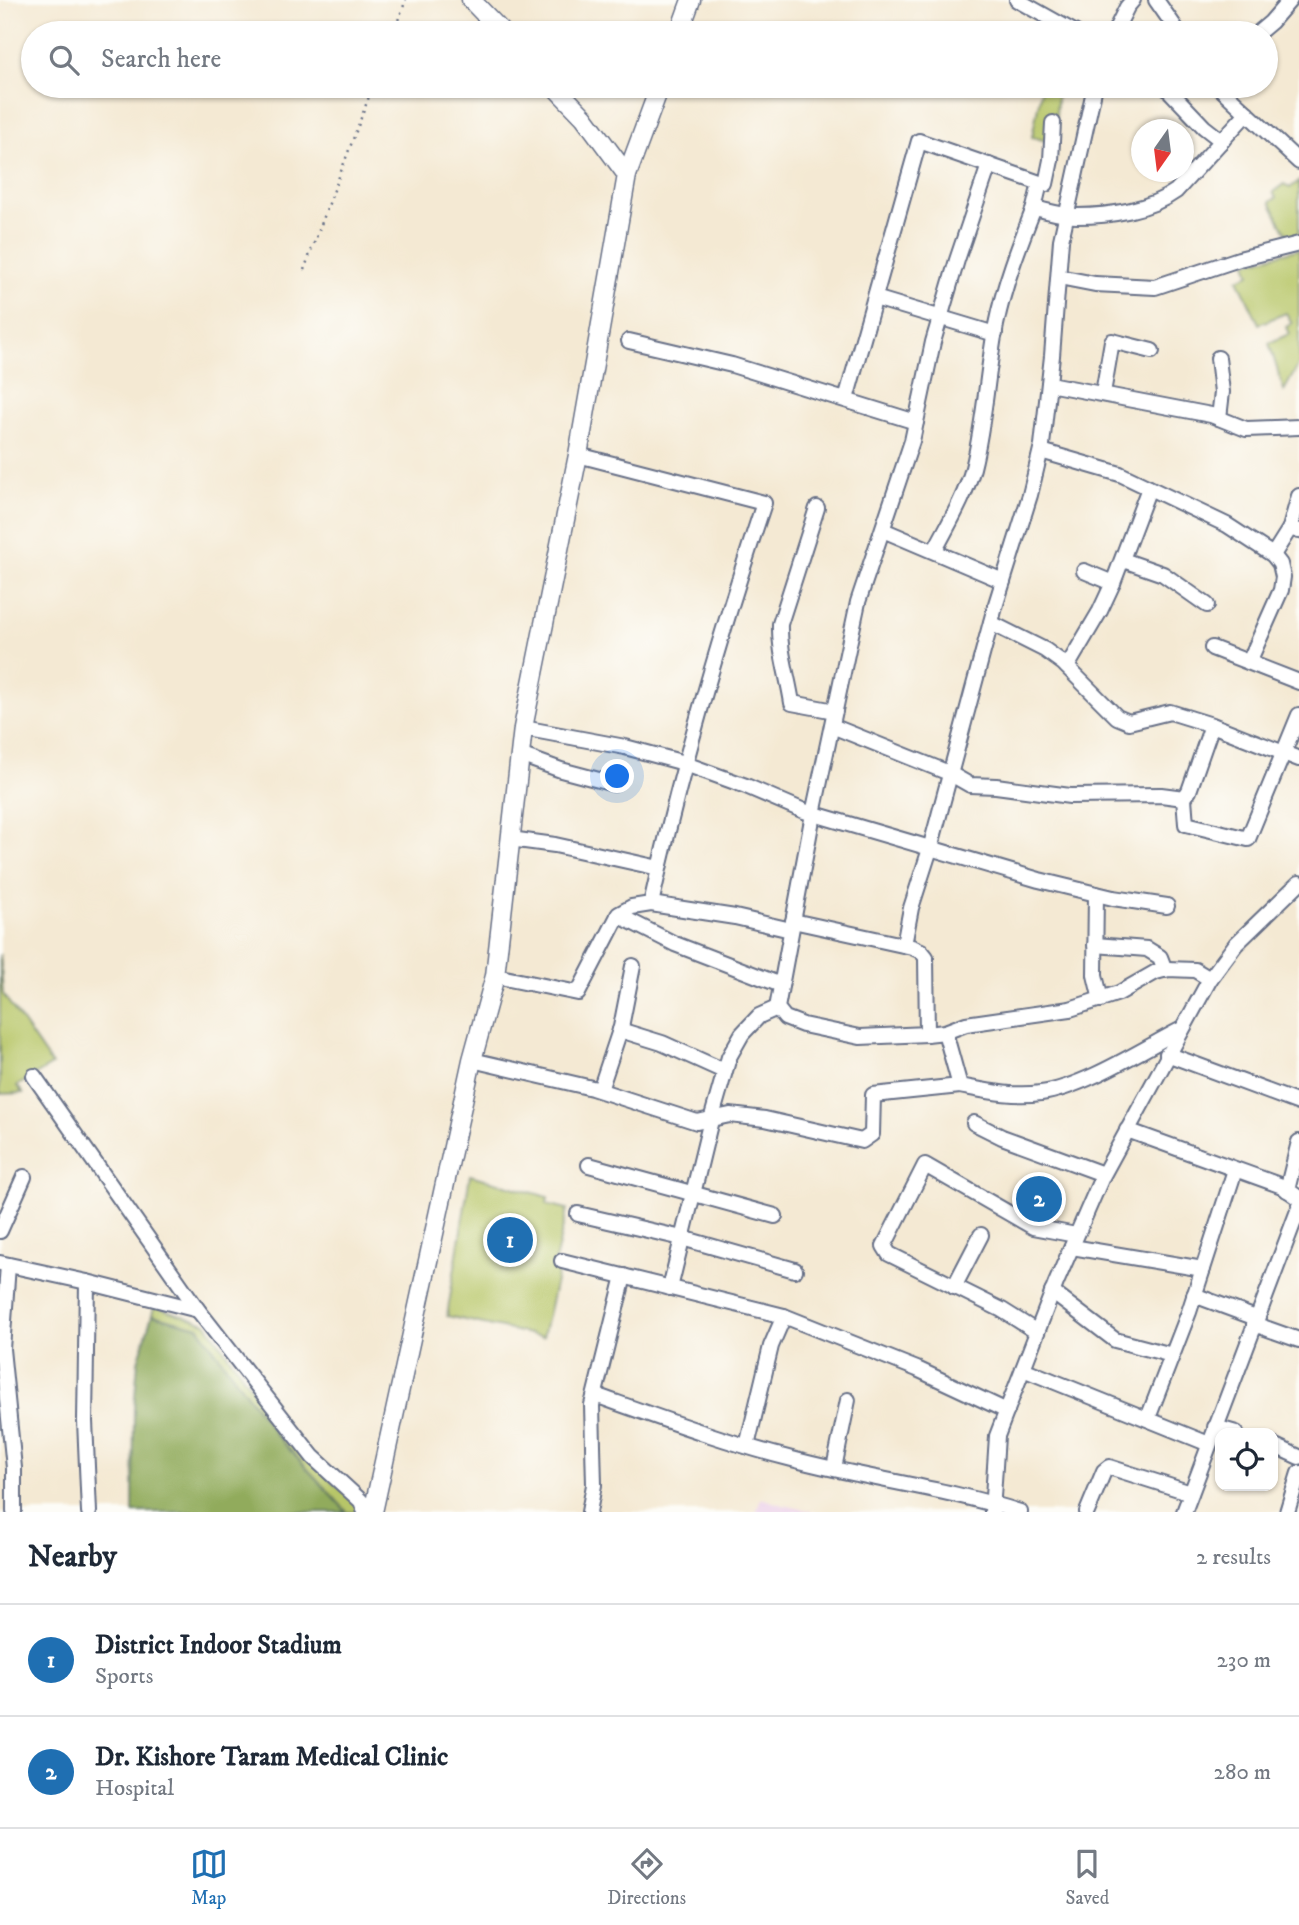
<!DOCTYPE html>
<style>
:root{--surface:#fff;--page:#f2f2f3;--text:#1f2937;--muted:#747a83;--line:#e0e1e3;--accent:#1f6fb2}
body{margin:0;font-family:"IM FELL DW Pica",serif;background:var(--page);color:var(--text)}
.controls{position:absolute;right:21px;bottom:21px;display:grid;overflow:hidden;border-radius:14px;box-shadow:0 2px 5px #0004}
.controls button{width:63px;height:63px;display:grid;place-items:center;padding:0;border:0;border-bottom:2px solid var(--line);background:var(--surface);color:var(--text);font:35px sans-serif}
.compass{position:absolute;left:1131px;top:119px;width:63px;height:63px;border-radius:50%;background:var(--surface);box-shadow:0 2px 5px #0004;rotate:194deg}
.you{position:absolute;left:618px;top:777px;width:24px;height:24px;margin:-18px;border:5px solid #fff;border-radius:50%;background:#1a73e8;box-shadow:0 0 0 10px #1a73e833}
.badge{display:grid;place-items:center;width:46px;height:46px;border-radius:50%;background:var(--accent);color:#fff;font-size:23px;font-weight:700}
.pin{position:absolute;translate:-50% -50%;border:4px solid #fff;box-shadow:0 2px 7px #0006}
.list{margin:0;padding:0;list-style:none}
h2{display:flex;justify-content:space-between;align-items:center;height:91px;margin:0;padding:0 28px;font-size:30px}
h2 small{font-size:23px;font-weight:400;color:var(--muted)}
.list li{display:grid;grid-template-columns:46px 1fr auto;gap:21px;align-items:center;box-sizing:border-box;height:112px;padding:0 28px;border-top:2px solid var(--line)}
.list b{display:block;font-size:26px;white-space:nowrap}
.list p{margin:0;font-size:23px;white-space:nowrap;color:var(--muted)}
.list em{font-size:23px;font-style:normal;color:var(--muted)}
.icon{flex:none;width:38px;height:38px;fill:none;stroke:currentColor;stroke-width:2;stroke-linecap:round;stroke-linejoin:round}
.map{position:relative;flex:none;width:1299px;height:1512px;overflow:hidden}
.search{position:absolute;background:var(--surface);box-shadow:0 2px 5px #0004;left:21px;right:21px;top:21px;height:77px;display:flex;align-items:center;gap:18px;box-sizing:border-box;padding:0 24px;border-radius:38px;color:var(--muted);font-size:26px}
.sheet{height:315px;background:var(--surface)}
nav{display:flex;justify-content:space-around;align-items:center;box-sizing:border-box;height:98px;border-top:2px solid var(--line);background:var(--surface);font-size:19px;color:var(--muted)}
nav a{display:grid;justify-items:center;gap:4px}
nav .on{color:var(--accent)}
.map>svg:first-child{display:block}
.built{fill:#ecd1ea}
.green{fill:#b7c668;stroke:#697a63;stroke-width:2}
.forest{fill:#91ab5c;stroke:#566d5d;stroke-width:2}
.lines{fill:none;stroke-linecap:round;stroke-linejoin:round}
.minor-casing{stroke:#677087;stroke-width:18}
.major-casing{stroke:#677087;stroke-width:21}
.path{stroke:#677087;stroke-width:2.5;stroke-dasharray:2 5;stroke-linecap:butt}
.minor{stroke:#fff;stroke-width:14}
.major{stroke:#fff;stroke-width:18}
</style>
<div class="map">
<svg width="1299" height="1512" viewBox="0 0 1299 1512">
<rect width="100%" height="100%" fill="#fdfcf7"/>
<filter id="ink" filterUnits="userSpaceOnUse"><feTurbulence type="fractalNoise" baseFrequency=".0143" numOctaves="2"/><feDisplacementMap in="SourceGraphic" scale="14" xChannelSelector="R" yChannelSelector="G"/><feConvolveMatrix kernelMatrix="1 2 1 2 8 2 1 2 1" color-interpolation-filters="sRGB"/></filter>
<filter id="wash" filterUnits="userSpaceOnUse"><feTurbulence type="fractalNoise" baseFrequency=".00686" numOctaves="4" result="noise"/><feDisplacementMap in="SourceGraphic" scale="28" xChannelSelector="R" yChannelSelector="G"/><feGaussianBlur stdDeviation="1.57" result="paint"/><feColorMatrix in="noise" values="0 0 0 0 0 0 0 0 0 0 0 0 0 0 0 0 0 1.4 0 .05"/><feComposite in="paint" operator="in"/></filter>
<g filter="url(#wash)">
<rect width="100%" height="100%" fill="#f4e9d3"/>
<polygon class="built" points="761,1498 782,1505 817,1512 756,1512"/>
<g class="green">
<polygon points="1042,86 1058,86 1054,143 1032,137"/>
<polygon points="1299,181 1299,240 1291,242 1270,202 1276,198 1273,192 1284,184 1290,188"/>
<polygon points="1299,249 1299,364 1284,391 1269,343 1289,334 1286,327 1292,323 1286,313 1259,324 1238,279 1250,274 1246,263"/>
<polygon points="0,954 3,994 52,1065 17,1086 23,1093 0,1094"/>
<polygon points="470,1175 548,1197 547,1204 567,1209 553,1270 558,1272 543,1337 447,1316"/>
<polygon points="154,1306 206,1323 282,1432 332,1482 357,1502 360,1512 347,1512 276,1435 198,1327 152,1315"/>
</g>
<polygon class="forest" points="152,1315 198,1327 276,1435 347,1512 133,1512 134,1408 138,1362"/>
</g>
<g filter="url(#ink)">
<g class="lines">
<g class="minor-casing">
<g id="minor">
<polyline points="1017,0 1076,33"/>
<polyline points="1156,0 1179,33"/>
<polyline points="1114,33 1127,7 1133,0"/>
<polyline points="1258,33 1271,22 1290,0"/>
<polyline points="1165,86 1204,127 1222,141"/>
<polyline points="1218,86 1299,162"/>
<polyline points="989,165 957,260 933,342 912,441 858,602 813,814 777,1008 785,1018 803,1025 860,1037 927,1034 945,1032 966,1024 1070,1009 1119,993 1156,972 1167,969 1195,970 1210,979"/>
<polyline points="1040,183 1046,184 1051,160 1053,123"/>
<polyline points="1059,277 1095,284 1155,287 1239,259 1299,244"/>
<polyline points="875,298 995,334"/>
<polyline points="629,341 732,365 916,422"/>
<polyline points="1218,358 1222,392 1219,418"/>
<polyline points="1049,384 1211,415 1246,429 1299,427"/>
<polyline points="1103,393 1112,341 1152,351"/>
<path d="M 846,399 L 919,141 L 1040,183 L 1034,208 C 1048,211 1063,216 1077,216 C 1109,216 1150,210 1176,191 L 1247,113"/>
<polyline points="1041,451 1120,474 1227,525 1273,555 1280,564 1283,577 1281,590 1249,662"/>
<path d="M 578,455 L 764,503 C 720,635 681,768 651,904"/>
<path d="M 817,508 L 780,624 C 779,651 788,676 792,703 L 835,711"/>
<polyline points="1290,528 1299,496"/>
<polyline points="883,530 1003,581"/>
<path d="M 935,550 C 949,523 965,497 973,468 C 985,421 987,372 996,325 C 1004,285 1019,246 1034,208"/>
<polyline points="1273,555 1290,528 1299,531"/>
<polyline points="1123,560 1163,574 1207,605"/>
<polyline points="1084,571 1113,583"/>
<polyline points="991,623 1045,650 1063,663 1117,717 1129,722 1170,712 1212,725 1299,759"/>
<polyline points="1212,648 1299,682"/>
<polyline points="1067,667 1100,611 1113,583 1149,488"/>
<polyline points="832,726 949,773 970,785 996,786 1070,796 1161,795 1184,798 1189,791 1212,725"/>
<polyline points="523,728 625,747 677,761 746,786 804,811 1039,880 1113,898 1167,906"/>
<polyline points="520,755 561,770 614,784"/>
<polyline points="1184,798 1186,824 1248,839 1299,715"/>
<polyline points="510,839 555,845 659,868"/>
<polyline points="1096,894 1095,975 1101,1000"/>
<polyline points="618,915 675,944 781,985"/>
<polyline points="793,921 912,947 921,951 926,957 927,1034"/>
<polyline points="904,945 911,908 930,849 995,607 1030,495 1042,445 1052,356 1061,240 1095,86"/>
<polyline points="1095,945 1147,949 1160,957 1165,970"/>
<polyline points="495,976 578,993 619,914 632,907 651,904 735,917 791,930"/>
<polyline points="620,1030 662,1043 724,1071"/>
<polyline points="1167,1054 1299,1103"/>
<polyline points="472,1060 592,1088 697,1122 730,1115 765,1119 862,1141 872,1134 873,1095 960,1086 945,1032"/>
<polyline points="34,1076 198,1310 313,1457 361,1501 365,1512"/>
<path d="M 960,1086 C 987,1091 1013,1097 1041,1093 C 1084,1087 1141,1050 1180,1030"/>
<polyline points="600,1090 621,1027 633,966"/>
<polyline points="974,1123 1002,1137 1103,1174"/>
<polyline points="1127,1130 1282,1186 1299,1198"/>
<polyline points="589,1165 775,1216"/>
<polyline points="1287,1190 1299,1142"/>
<polyline points="578,1214 682,1238 795,1270"/>
<polyline points="0,1231 24,1177"/>
<polyline points="1072,1247 1203,1269"/>
<polyline points="562,1261 784,1316 917,1369 1007,1411"/>
<polyline points="0,1263 87,1282"/>
<polyline points="8,1265 2,1349 14,1468 14,1512"/>
<polyline points="954,1287 981,1235"/>
<polyline points="670,1288 711,1120 729,1057 742,1034 759,1016 777,1008"/>
<polyline points="1052,1292 1115,1340 1172,1355"/>
<polyline points="1194,1295 1256,1318"/>
<polyline points="1254,1324 1299,1340"/>
<polyline points="1037,1332 1002,1310 889,1254 884,1246 925,1165 1033,1227 1076,1235"/>
<polyline points="1023,1369 1209,1444"/>
<path d="M 595,1395 C 660,1418 725,1442 792,1459 C 867,1479 945,1488 1020,1512"/>
<polyline points="1148,1418 1189,1312 1235,1170"/>
<polyline points="1215,1427 1236,1433"/>
<polyline points="1273,1445 1299,1457"/>
<polyline points="747,1446 771,1346 784,1316"/>
<polyline points="834,1468 848,1400"/>
<polyline points="89,1512 85,1421 87,1282 198,1310"/>
<polyline points="589,1512 594,1485 592,1405 624,1276"/>
<polyline points="992,1512 997,1436 1056,1283 1102,1177 1210,979 1236,944 1299,883"/>
<polyline points="1087,1512 1104,1471 1109,1467 1191,1493"/>
<polyline points="1184,1512 1299,1208"/>
<polyline points="1287,1512 1299,1473"/>
</g>
</g>
<g class="major-casing">
<g id="major">
<polyline points="471,0 503,33"/>
<polyline points="679,33 691,0"/>
<polyline points="554,86 584,117 627,175"/>
<polyline points="373,1512 472,1060 495,976 523,728 578,455 627,175 660,86"/>
</g>
</g>
<g class="path">
<polyline points="393,33 406,0"/>
<polyline points="304,270 373,86"/>
</g>
<use href="#minor" class="minor"/>
<use href="#major" class="major"/>
</g>
</g>
</svg>
<div class="controls">
<button><svg class="icon" aria-label="locate" viewBox="0 0 24 24"><circle cx="12" cy="12" r="6"/><path d="M12 2v4M12 18v4M2 12h4M18 12h4"/></svg></button>
</div>
<svg class="compass" viewBox="-18 -18 36 36"><path d="M0-13l5 13h-10z" fill="#e53935"/><path d="M0 13l5-13h-10z" fill="#747a83"/></svg>
<div class="you"></div>
<div class="pin badge" style="left:510px;top:1240px">1</div>
<div class="pin badge" style="left:1039px;top:1199px">2</div>
<div class="search"><svg class="icon" aria-label="search" viewBox="0 0 24 24"><circle cx="10" cy="10" r="6"/><path d="M15 15l6 6"/></svg>Search here</div>
</div>
<section class="sheet">
<h2>Nearby<small>2 results</small></h2>
<ul class="list">
<li><span class="badge">1</span><div><b>District Indoor Stadium</b><p>Sports</p></div><em>230 m</em></li>
<li><span class="badge">2</span><div><b>Dr. Kishore Taram Medical Clinic</b><p>Hospital</p></div><em>280 m</em></li>
</ul>
</section>
<nav>
<a class="on"><svg class="icon" aria-label="map" viewBox="0 0 24 24"><path d="M3 6l6-2 6 2 6-2v14l-6 2-6-2-6 2zM9 4v14M15 6v14"/></svg>Map</a>
<a><svg class="icon" aria-label="directions" viewBox="0 0 24 24"><path d="M12 3l9 9-9 9-9-9zM9 14v-3h6M13 9l2 2-2 2"/></svg>Directions</a>
<a><svg class="icon" aria-label="saved" viewBox="0 0 24 24"><path d="M7 4h10v16l-5-4-5 4z"/></svg>Saved</a>
</nav>
